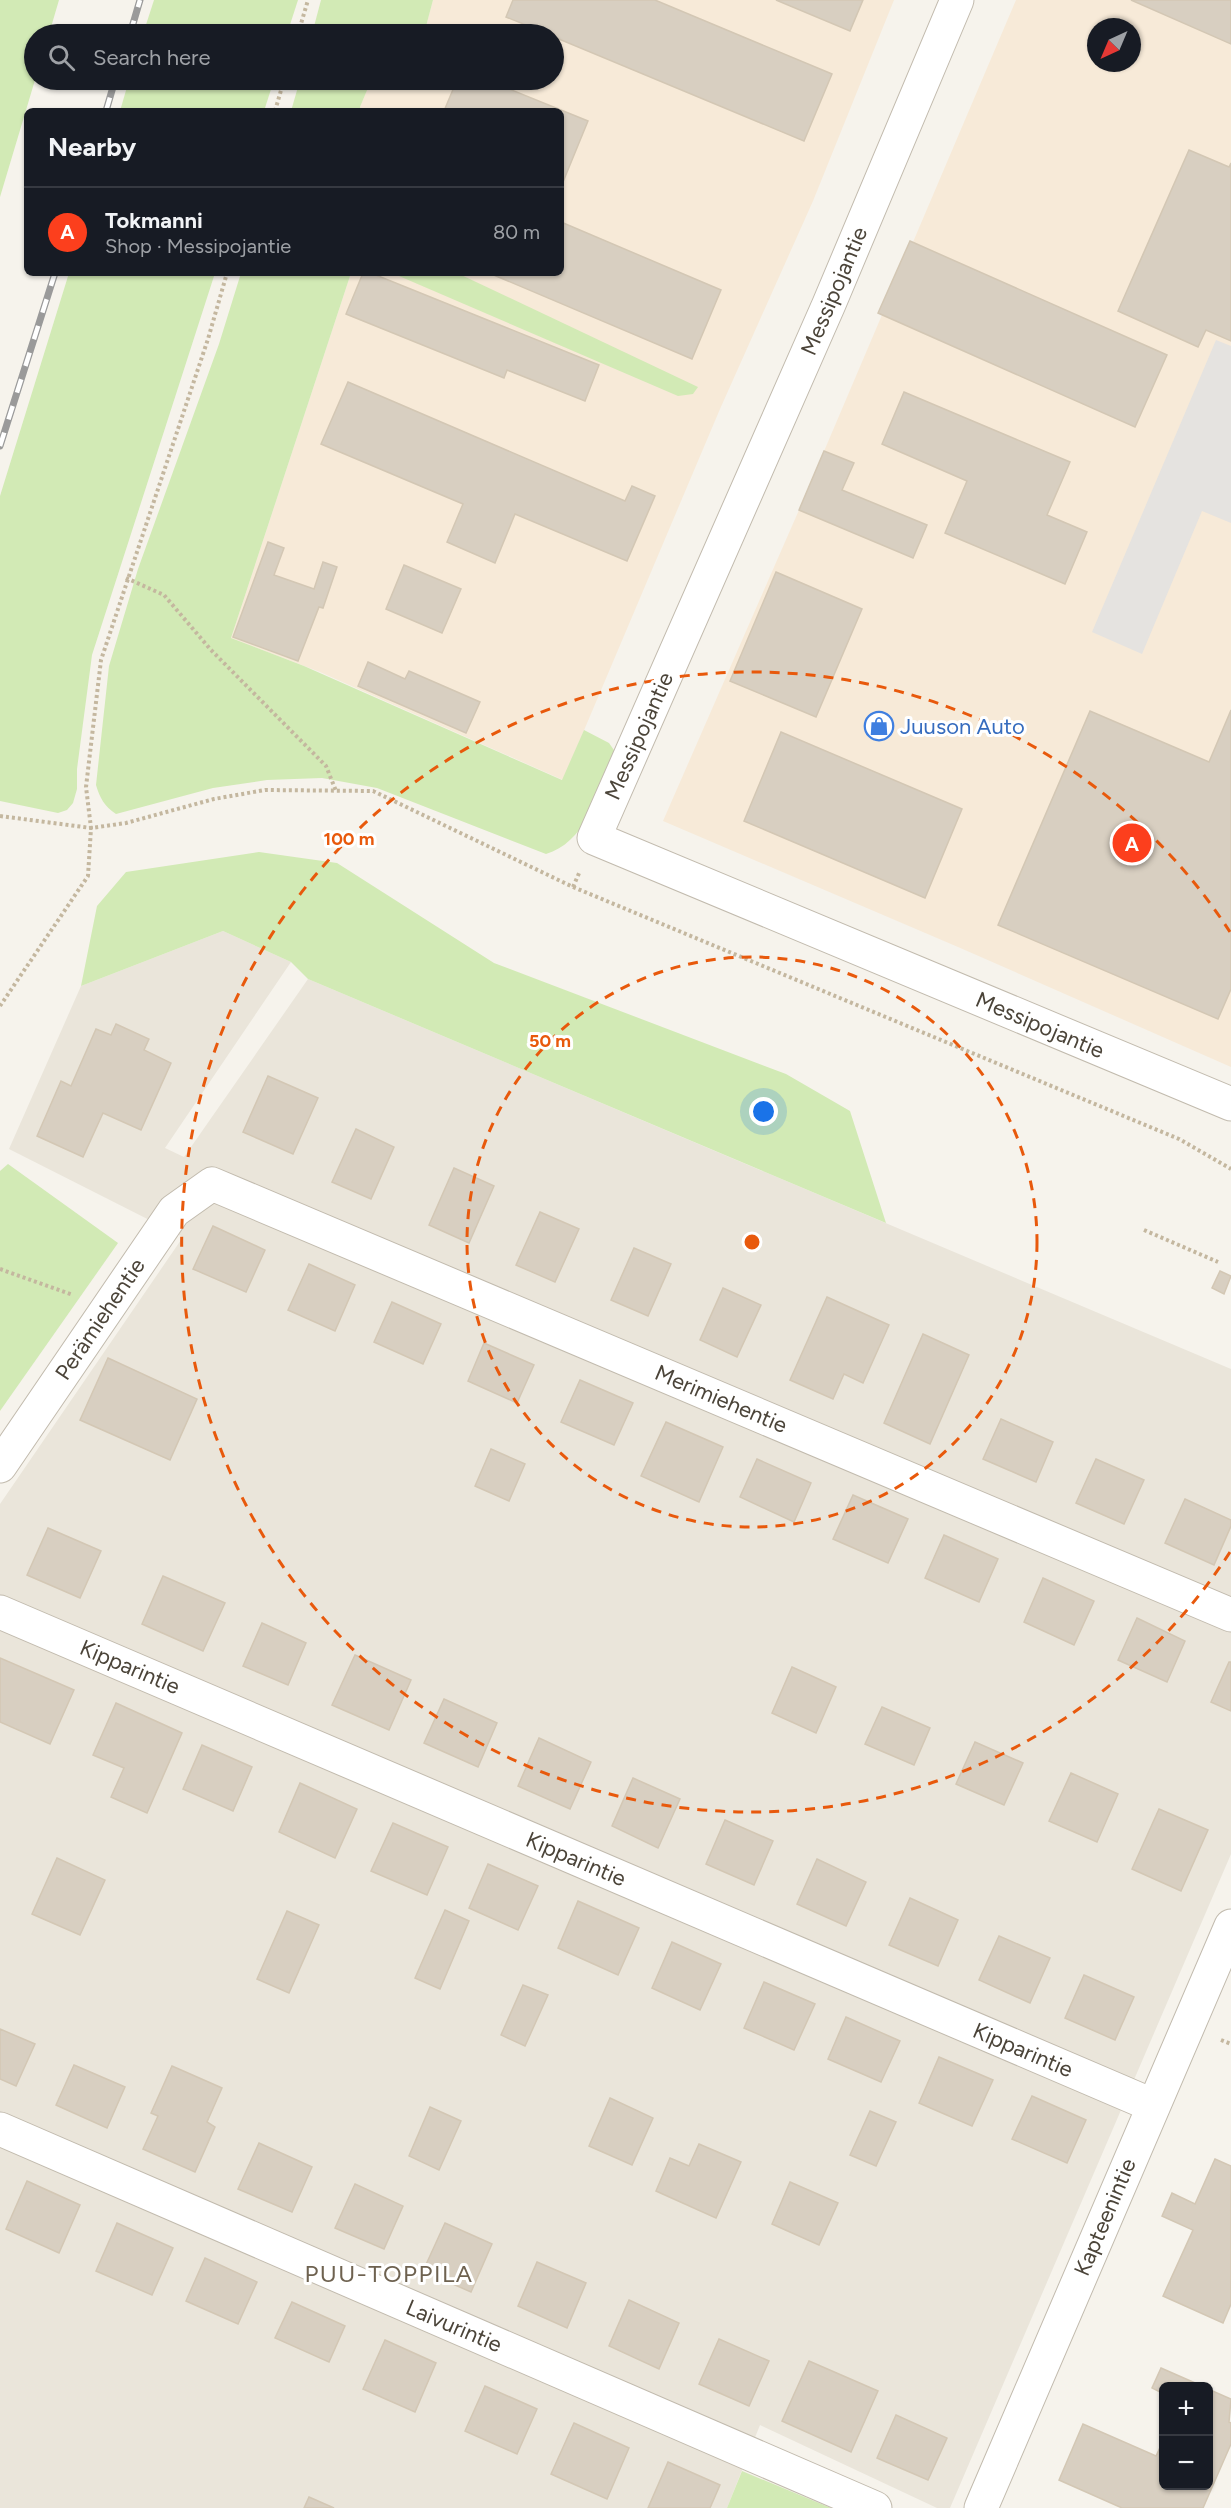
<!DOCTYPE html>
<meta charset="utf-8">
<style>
:root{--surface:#171b24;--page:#20242c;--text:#f1f3f6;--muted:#9ea1a6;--line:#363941;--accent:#fc3f1d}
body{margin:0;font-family:Figtree,sans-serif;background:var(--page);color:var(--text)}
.controls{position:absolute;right:18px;bottom:18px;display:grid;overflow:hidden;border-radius:9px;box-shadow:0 2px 4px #0004}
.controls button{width:54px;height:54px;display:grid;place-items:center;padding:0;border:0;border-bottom:2px solid var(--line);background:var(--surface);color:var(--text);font:30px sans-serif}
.compass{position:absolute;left:1087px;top:18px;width:54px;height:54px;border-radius:50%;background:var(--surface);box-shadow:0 2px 4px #0004;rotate:224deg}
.you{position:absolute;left:764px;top:1112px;width:21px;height:21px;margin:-15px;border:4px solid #fff;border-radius:50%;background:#1a73e8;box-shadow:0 0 0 9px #1a73e833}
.badge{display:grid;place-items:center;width:39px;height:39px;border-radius:50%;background:var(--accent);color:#fff;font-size:20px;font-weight:700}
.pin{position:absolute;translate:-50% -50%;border:3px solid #fff;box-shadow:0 2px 6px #0006}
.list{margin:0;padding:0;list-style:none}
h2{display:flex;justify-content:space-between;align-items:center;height:78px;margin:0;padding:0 24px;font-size:26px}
h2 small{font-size:20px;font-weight:400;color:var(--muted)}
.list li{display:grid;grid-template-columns:39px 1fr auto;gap:18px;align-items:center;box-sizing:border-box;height:90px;padding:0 24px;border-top:2px solid var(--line)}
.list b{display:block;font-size:22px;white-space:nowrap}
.list p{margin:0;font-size:20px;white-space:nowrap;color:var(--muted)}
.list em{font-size:20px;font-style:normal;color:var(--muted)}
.icon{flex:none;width:33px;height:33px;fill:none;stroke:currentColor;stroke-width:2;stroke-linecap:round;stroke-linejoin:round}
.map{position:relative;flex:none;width:1231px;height:2508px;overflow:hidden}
.search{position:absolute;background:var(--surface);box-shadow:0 2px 4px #0004;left:24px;top:24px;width:540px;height:66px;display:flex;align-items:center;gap:15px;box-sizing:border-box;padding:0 21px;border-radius:33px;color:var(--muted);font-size:22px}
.panel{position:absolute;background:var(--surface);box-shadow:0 2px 4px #0004;left:24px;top:108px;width:540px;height:168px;border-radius:9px}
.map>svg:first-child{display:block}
.residential{fill:#eae5da}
.commercial{fill:#f7ead8;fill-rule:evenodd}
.green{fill:#d2eab5}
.parking{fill:#e5e3e0}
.building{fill:#d8cfc1;stroke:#d3c7b4;stroke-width:1.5}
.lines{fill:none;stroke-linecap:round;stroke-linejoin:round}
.minor-casing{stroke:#c2bbae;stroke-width:35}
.path{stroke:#c4b79f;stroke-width:4;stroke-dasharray:3 3;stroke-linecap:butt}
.minor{stroke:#fff;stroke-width:33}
.rail-casing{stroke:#9a9a9a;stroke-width:7}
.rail{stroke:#fff;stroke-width:4.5;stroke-dasharray:14;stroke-linecap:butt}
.ring{fill:none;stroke:#e8590c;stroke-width:3;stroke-dasharray:10 8}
.labels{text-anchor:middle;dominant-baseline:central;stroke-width:6;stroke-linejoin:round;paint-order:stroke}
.street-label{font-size:22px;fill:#4b4439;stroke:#fff}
.shop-label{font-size:22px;fill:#366cbe;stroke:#fff;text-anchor:start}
.neighbourhood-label{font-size:24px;letter-spacing:1.5px;fill:#6e6250;stroke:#fff}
.centre{fill:#e8590c;stroke:#fff;stroke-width:3}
.ring-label{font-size:18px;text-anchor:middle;font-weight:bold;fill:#e8590c;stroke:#fff;stroke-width:6;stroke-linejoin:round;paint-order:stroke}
</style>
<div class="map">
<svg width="1231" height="2508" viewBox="0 0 1231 2508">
<rect width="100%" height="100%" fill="#f6f3ec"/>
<polygon class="residential" points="223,931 291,962 165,1148 184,1157 308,979 1231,1369 1231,1854 950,2508 937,2508 760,2425 727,2508 0,2508 0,1504 183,1237 9,1149 81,986"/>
<g class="commercial">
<polygon points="433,0 894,0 813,201 720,409 563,780 320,672 231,638 351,273 561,273 561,111 361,111 360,107 370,82 408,87 411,80 554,80 554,34 424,34"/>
<path d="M 1016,0 L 1231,0 L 1231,1067 L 958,947 L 663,821 L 799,510 ZM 1096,27 L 1132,27 L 1132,63 L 1096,63 Z"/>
</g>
<g class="green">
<polygon points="0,0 59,0 49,34 34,34 35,80 0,197"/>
<polygon points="154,0 298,0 287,34 143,34"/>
<polygon points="321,0 433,0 424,34 312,34"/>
<polygon points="129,80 274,80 264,111 120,111"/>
<polygon points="300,80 411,80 409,87 370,83 360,107 361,111 291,111"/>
<polygon points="69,273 215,273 92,655 77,769 77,789 73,803 67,810 58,813 0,801 0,496"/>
<path d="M 241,273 L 351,273 L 231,638 L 304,666 L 562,780 L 584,730 L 609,743 L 616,753 C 601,788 587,842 546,854 L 377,788 L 322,778 L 267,780 L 213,788 L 116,814 C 104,806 100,798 96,785 L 109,666 L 138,569 L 219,344 Z"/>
<polygon points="392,273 457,273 698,387 693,394 678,396"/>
<polygon points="259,852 337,863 494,963 786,1074 850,1111 886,1223 308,979 291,962 223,931 81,986 97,906 126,872"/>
<polygon points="8,1164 118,1243 0,1411 0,1171"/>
<polygon points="742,2471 831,2508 727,2508"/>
</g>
<polygon class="parking" points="1216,340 1231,346 1231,523 1202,511 1142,654 1092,632"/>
<g class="building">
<polygon points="513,0 655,0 832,74 804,141 554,37 554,34 548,34 506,17"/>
<polygon points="776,0 863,0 850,31"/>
<polygon points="1131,0 1231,0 1231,44"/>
<polygon points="457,80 487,80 588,121 563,182 561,181 561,111 444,111"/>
<polygon points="1189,150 1229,167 1231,163 1231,341 1206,330 1198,347 1118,311"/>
<polygon points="561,222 721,290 692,359 489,273 561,273"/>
<polygon points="910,241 1167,355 1135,427 878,313"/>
<polygon points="363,273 371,273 599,365 585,401 507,370 504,378 346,314"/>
<polygon points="348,382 625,501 632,486 655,496 627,561 515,514 495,563 447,542 463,504 321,444"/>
<polygon points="904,392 1070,462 1047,515 1087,532 1065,584 945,533 967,481 882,444"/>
<polygon points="824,451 854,463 842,490 927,525 913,558 799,510"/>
<polygon points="268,542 284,548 274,575 314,589 323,562 337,567 323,608 319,607 298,661 233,637"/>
<polygon points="404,565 461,589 442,633 386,609"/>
<polygon points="776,572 862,609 816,717 730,681"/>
<polygon points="368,662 405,679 409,671 480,702 466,733 358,686"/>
<polygon points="1231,710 1231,989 1218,1019 998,925 1090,711 1209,762"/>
<polygon points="781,732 962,809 925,898 744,821"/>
<polygon points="116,1024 149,1039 144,1050 171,1063 141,1130 103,1113 83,1157 37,1136 61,1081 71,1086 96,1029 111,1035"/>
<polygon points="268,1076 318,1098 293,1154 243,1132"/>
<polygon points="356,1129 394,1147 371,1199 332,1182"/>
<polygon points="454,1168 494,1186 469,1243 429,1225"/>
<polygon points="540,1212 579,1229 555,1282 516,1265"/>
<polygon points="213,1226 265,1250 246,1292 193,1269"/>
<polygon points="634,1248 671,1264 648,1316 611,1300"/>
<polygon points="309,1264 355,1285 335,1331 288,1310"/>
<polygon points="1220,1271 1231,1276 1224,1294 1212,1288"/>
<polygon points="723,1288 761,1305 737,1357 700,1340"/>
<polygon points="827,1297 889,1325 863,1383 844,1374 833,1399 790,1380"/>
<polygon points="392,1302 441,1324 423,1364 374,1342"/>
<polygon points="923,1334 969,1355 930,1444 884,1423"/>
<polygon points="484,1343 534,1365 517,1403 468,1381"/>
<polygon points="108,1358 197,1399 170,1460 80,1420"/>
<polygon points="580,1380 633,1403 614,1445 561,1422"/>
<polygon points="1001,1419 1053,1442 1036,1482 983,1459"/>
<polygon points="666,1422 723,1447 699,1502 641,1476"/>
<polygon points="491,1449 525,1464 509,1501 475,1486"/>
<polygon points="757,1459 811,1483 794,1522 740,1497"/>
<polygon points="1096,1459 1144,1480 1124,1524 1076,1503"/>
<polygon points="853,1495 908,1519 888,1563 833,1539"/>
<polygon points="1185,1499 1231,1520 1231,1526 1214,1565 1165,1543"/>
<polygon points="48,1528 101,1551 80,1598 27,1575"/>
<polygon points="944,1535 998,1559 979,1602 925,1578"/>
<polygon points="163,1576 225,1603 203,1651 142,1624"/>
<polygon points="1043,1578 1094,1601 1074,1645 1024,1622"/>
<polygon points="1137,1618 1185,1641 1167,1682 1118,1660"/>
<polygon points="262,1623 306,1643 288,1685 243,1666"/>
<polygon points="355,1655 411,1680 389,1730 332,1705"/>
<polygon points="0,1658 74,1690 50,1744 0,1722"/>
<polygon points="1229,1662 1231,1662 1231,1711 1211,1702"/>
<polygon points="792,1667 836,1687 816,1733 772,1713"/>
<polygon points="444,1699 497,1723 478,1767 424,1743"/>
<polygon points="116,1703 182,1733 147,1813 111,1797 124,1768 93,1755"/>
<polygon points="882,1707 930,1728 914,1765 865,1744"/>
<polygon points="539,1738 591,1762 570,1809 518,1786"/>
<polygon points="975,1742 1023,1763 1004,1805 956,1784"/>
<polygon points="202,1745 252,1767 233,1811 183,1789"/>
<polygon points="1071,1773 1118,1794 1097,1842 1049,1821"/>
<polygon points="633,1778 680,1799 658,1848 612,1826"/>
<polygon points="300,1783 357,1809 335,1858 279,1832"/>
<polygon points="1159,1809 1208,1830 1181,1891 1132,1869"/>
<polygon points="725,1820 773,1841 754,1885 706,1864"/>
<polygon points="393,1823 448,1847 427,1895 371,1871"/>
<polygon points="57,1858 105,1880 80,1935 32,1914"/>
<polygon points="817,1859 866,1882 846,1926 797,1904"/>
<polygon points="488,1864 538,1886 518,1930 469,1908"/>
<polygon points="910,1898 958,1920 938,1966 889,1945"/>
<polygon points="578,1901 639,1928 618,1975 558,1948"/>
<polygon points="445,1910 469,1921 440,1989 415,1978"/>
<polygon points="287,1911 319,1925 289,1993 257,1979"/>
<polygon points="999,1936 1050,1958 1030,2003 979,1980"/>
<polygon points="672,1942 721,1964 700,2010 652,1988"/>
<polygon points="1084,1975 1134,1997 1115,2040 1065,2018"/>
<polygon points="764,1982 815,2004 794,2050 744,2028"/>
<polygon points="523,1985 548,1995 525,2046 501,2035"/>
<polygon points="846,2017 900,2041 881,2082 828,2059"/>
<polygon points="0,2029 35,2044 16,2086 0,2079"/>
<polygon points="939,2057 993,2080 972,2126 919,2103"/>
<polygon points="74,2065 125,2087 107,2128 56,2105"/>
<polygon points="172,2066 222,2088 207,2122 215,2127 195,2172 143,2149 158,2116 151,2113"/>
<polygon points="1032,2096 1086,2120 1067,2163 1012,2139"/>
<polygon points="610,2098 653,2118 632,2165 589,2146"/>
<polygon points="430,2107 461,2121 439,2170 409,2156"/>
<polygon points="870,2111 896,2122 876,2166 850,2155"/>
<polygon points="259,2143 312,2167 292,2212 238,2189"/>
<polygon points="699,2144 741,2162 716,2218 656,2191 670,2158 689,2166"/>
<polygon points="1215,2159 1231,2166 1231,2304 1223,2323 1163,2296 1193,2230 1162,2216 1172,2193 1195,2204"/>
<polygon points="27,2181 80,2205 59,2253 6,2229"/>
<polygon points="790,2182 838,2203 819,2245 772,2224"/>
<polygon points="355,2184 403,2206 384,2249 335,2228"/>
<polygon points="117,2223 173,2248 152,2295 96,2271"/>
<polygon points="445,2223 492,2244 471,2292 423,2271"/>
<polygon points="205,2258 257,2282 238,2324 186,2301"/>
<polygon points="537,2262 586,2283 567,2328 518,2306"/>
<polygon points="629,2300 679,2323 659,2369 609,2346"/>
<polygon points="292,2302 345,2326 329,2362 275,2338"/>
<polygon points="719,2339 769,2361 749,2406 699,2384"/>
<polygon points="385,2340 436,2363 415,2412 363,2389"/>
<polygon points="809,2361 878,2391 851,2452 782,2421"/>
<polygon points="1161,2368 1202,2386 1164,2386 1164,2394 1152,2388"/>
<polygon points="485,2386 537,2409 517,2454 465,2431"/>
<polygon points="1208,2389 1231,2399 1229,2422 1231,2423 1231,2444 1203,2508 1122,2508 1059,2480 1083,2424 1156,2456 1164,2439 1164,2486 1208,2486"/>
<polygon points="896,2415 947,2438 928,2480 877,2458"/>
<polygon points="574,2423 629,2448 607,2499 551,2474"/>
<polygon points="668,2462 720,2485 710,2508 648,2508"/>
<polygon points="309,2497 334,2508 304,2508"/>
</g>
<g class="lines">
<g class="minor-casing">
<g id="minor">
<polyline points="957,0 829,304 594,838 1231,1104"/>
<polyline points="0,1466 174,1211 212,1184 1231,1615"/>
<polyline points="0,1612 1152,2105"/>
<polyline points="0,2129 875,2508"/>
<polyline points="981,2508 1231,1926"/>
</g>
</g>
<g class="path">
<polyline points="298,34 308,0"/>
<polyline points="275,111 284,80"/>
<polyline points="126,578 164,595 211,650 326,766 336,791"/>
<polyline points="0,816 91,828 126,823 214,799 265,790 373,791 573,887 1179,1139 1231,1169"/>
<polyline points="573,887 580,871"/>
<polyline points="0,1006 88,876 91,828 86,787 101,660 208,339 227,273"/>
<polyline points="1144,1230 1218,1262"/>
<polyline points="0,1269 73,1295"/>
<polyline points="1221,2040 1231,2044"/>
</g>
<use href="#minor" class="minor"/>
<g class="rail-casing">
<g id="rail">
<polyline points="130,34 140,0"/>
<polyline points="106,111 115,80"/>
<polyline points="0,446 55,273"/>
</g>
</g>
<use href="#rail" class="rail"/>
</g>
<g class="ring">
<circle cx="752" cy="1242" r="285"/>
<path d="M1230 1552A570 570 0 1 1 1230 932"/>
</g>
<defs>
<g id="shop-ring" transform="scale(1.5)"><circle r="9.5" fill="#fff" stroke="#3f7fe0" stroke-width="1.5"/><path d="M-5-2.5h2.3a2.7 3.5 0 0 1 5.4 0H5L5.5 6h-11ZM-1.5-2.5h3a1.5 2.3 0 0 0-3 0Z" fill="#3f7fe0"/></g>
</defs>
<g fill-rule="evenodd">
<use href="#shop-ring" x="879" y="726"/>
</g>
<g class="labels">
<g class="street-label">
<text transform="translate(834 291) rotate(-67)">Messipojantie</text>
<text transform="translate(639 736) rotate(-66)">Messipojantie</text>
<text transform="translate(1040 1025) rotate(23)">Messipojantie</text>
<text transform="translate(100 1319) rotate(-56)">Perämiehentie</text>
<text transform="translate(721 1399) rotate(23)">Merimiehentie</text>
<text transform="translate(130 1667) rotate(23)">Kipparintie</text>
<text transform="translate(576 1859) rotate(23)">Kipparintie</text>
<text transform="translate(1023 2050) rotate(23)">Kipparintie</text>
<text transform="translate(1105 2217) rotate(-67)">Kapteenintie</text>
<text transform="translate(454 2326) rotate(23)">Laivurintie</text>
</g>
<g class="shop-label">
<text x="900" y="726">Juuson Auto</text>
</g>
<g class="neighbourhood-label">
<text x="389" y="2273">PUU-TOPPILA</text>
</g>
</g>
<circle cx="752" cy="1242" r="9" class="centre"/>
<g class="ring-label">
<text x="349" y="845">100 m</text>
<text x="550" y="1047">50 m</text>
</g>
</svg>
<div class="controls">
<button>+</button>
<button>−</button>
</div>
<svg class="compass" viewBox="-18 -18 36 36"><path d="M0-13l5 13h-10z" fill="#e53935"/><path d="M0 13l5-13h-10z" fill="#9ea1a6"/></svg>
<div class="you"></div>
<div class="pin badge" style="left:1132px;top:843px">A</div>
<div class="search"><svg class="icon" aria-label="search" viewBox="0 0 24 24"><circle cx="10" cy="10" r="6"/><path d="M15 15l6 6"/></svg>Search here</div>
<section class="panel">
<h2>Nearby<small></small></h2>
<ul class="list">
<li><span class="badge">A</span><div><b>Tokmanni</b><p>Shop · Messipojantie</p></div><em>80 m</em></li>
</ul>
</section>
</div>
